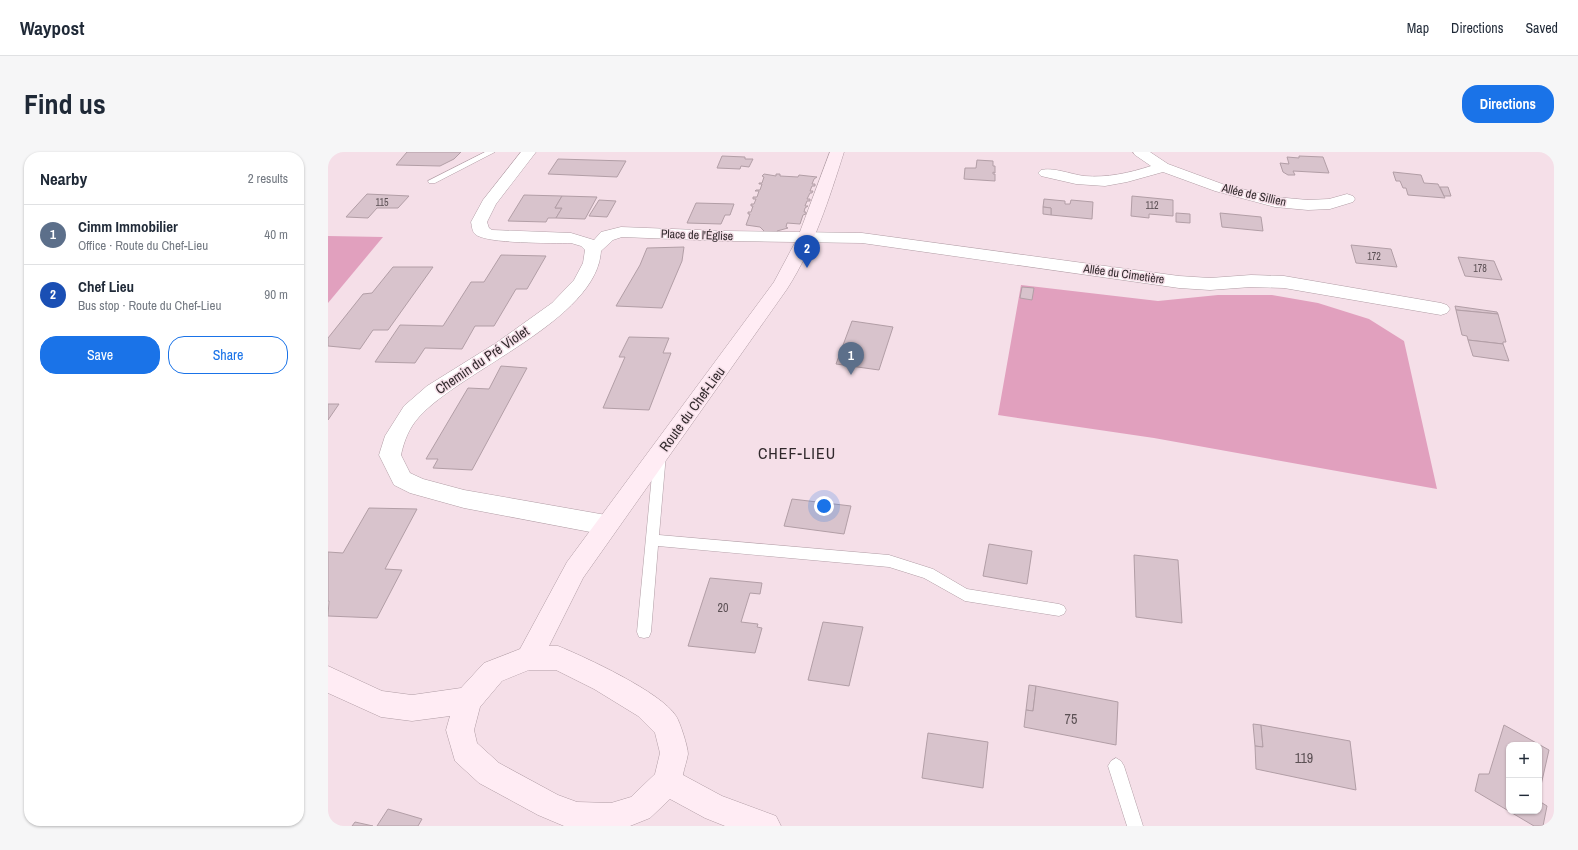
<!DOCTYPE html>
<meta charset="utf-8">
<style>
:root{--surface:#fff;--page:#f6f6f7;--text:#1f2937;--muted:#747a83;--line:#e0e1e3;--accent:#1a73e8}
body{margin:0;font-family:"Archivo Narrow",sans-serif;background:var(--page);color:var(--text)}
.controls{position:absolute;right:12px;bottom:12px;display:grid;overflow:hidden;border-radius:8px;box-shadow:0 1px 3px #0004}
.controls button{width:36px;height:36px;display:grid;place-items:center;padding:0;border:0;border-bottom:1px solid var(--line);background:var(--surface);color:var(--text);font:20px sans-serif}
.you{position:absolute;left:496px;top:354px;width:14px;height:14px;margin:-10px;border:3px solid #fff;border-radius:50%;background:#1a73e8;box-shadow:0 0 0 6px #1a73e833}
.badge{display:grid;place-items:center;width:26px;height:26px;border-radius:50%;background:var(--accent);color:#fff;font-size:13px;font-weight:700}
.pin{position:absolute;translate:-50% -33px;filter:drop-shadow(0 1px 2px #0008)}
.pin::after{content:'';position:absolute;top:21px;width:14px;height:12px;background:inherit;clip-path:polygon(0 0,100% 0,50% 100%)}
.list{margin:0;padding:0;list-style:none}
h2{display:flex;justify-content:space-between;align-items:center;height:52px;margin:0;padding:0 16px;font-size:17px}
h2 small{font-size:13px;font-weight:400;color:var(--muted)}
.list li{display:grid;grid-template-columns:26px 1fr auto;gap:12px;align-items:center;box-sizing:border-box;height:60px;padding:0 16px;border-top:1px solid var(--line)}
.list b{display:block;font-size:15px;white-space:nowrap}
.list p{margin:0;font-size:13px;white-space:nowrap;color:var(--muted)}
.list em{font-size:13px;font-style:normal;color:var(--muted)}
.actions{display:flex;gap:8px;padding:12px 16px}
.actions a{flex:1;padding:9px 0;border:1px solid var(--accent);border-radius:16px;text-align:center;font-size:14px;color:var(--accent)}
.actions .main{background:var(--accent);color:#fff}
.map{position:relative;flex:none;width:1226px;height:674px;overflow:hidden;border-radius:16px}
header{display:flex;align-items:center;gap:24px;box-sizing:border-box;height:56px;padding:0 20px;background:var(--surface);border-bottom:1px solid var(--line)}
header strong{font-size:19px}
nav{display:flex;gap:22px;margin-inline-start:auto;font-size:14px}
.intro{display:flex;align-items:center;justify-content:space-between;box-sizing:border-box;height:96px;padding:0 24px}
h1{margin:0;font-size:28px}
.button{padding:10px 18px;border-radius:16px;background:var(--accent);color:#fff;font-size:14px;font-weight:700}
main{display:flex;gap:24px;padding:0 24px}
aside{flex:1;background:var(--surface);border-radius:16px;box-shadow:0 1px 3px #0004}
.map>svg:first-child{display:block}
.green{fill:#e1a0be}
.building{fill:#d8c3cc;stroke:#b29ea6}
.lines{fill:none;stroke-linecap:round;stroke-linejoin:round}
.service-casing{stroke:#b19da5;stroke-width:1}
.minor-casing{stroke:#b19da5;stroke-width:1}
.secondary-casing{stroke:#b19da5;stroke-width:1}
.service{fill:#fff;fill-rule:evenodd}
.minor{fill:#fff;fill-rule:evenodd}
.secondary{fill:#ffecf4;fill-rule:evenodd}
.labels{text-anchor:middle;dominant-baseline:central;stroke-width:3;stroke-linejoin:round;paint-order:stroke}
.far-number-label{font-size:10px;fill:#5b5054}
.far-street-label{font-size:12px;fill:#31292c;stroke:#f5dfe8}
.number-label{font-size:12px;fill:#5b5054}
.street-label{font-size:14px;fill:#31292c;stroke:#f5dfe8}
.near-number-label{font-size:14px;fill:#5b5054}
.quarter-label{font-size:16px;letter-spacing:1px;fill:#31292c;stroke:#f5dfe8}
</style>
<header>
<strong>Waypost</strong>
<nav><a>Map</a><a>Directions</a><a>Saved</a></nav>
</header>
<div class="intro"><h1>Find us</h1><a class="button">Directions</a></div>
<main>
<aside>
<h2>Nearby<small>2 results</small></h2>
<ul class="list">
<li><span class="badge" style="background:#5c6f8a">1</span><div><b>Cimm Immobilier</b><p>Office · Route du Chef-Lieu</p></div><em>40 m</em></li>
<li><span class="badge" style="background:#1a4fb4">2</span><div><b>Chef Lieu</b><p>Bus stop · Route du Chef-Lieu</p></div><em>90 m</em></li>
</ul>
<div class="actions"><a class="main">Save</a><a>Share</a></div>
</aside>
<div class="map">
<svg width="1226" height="674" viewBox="0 0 1226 674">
<rect width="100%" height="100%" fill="#f5dfe8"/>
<g class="green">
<polygon points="0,84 55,85 0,151"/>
<polygon points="693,133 830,149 890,143 944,143 990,151 1041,167 1076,189 1109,337 826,286 670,263"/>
</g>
<g class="building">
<polygon points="79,0 133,0 126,7 112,14 68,13"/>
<polygon points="394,4 417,5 417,7 425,7 421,15 413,14 412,17 389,16"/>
<polygon points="971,4 995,5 1001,21 965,19 967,23 960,23 955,20 952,11 961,12 959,5 971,6"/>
<polygon points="230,7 298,9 289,25 220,22"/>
<polygon points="649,8 665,9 665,14 667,14 667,21 665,20 665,22 667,22 667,29 636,27 637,16 648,16"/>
<polygon points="1065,20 1093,23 1096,31 1110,32 1117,46 1080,43 1078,36 1075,36 1072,29 1068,29"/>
<polygon points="436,22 448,24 448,22 452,22 452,24 470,25 471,23 489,25 486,27 484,32 487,32 487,34 484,34 482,39 485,39 484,41 482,41 479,47 482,47 482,49 479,49 477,54 480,54 477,56 476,60 478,60 478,62 475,63 472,72 459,71 458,75 460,76 449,79 450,82 434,80 436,79 432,75 418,73 422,62 420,62 420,60 423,60 425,54 423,54 423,52 426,52 428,47 425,47 425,45 429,45 431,39 427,39 428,38 432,38 434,32 431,32 431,31 434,31 436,25 434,24"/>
<polygon points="1112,35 1120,35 1123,44 1116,44"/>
<polygon points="39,42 81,44 70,56 49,56 40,66 18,65"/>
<polygon points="196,43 234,44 227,56 234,56 228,66 220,66 218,70 180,69"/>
<polygon points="234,44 269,45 257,67 228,66 234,56 227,56"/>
<polygon points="804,44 845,48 845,64 821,62 821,66 803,64"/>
<polygon points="716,47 737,49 737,52 742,52 743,48 765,50 764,67 723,63 723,56 715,55"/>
<polygon points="271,48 288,49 279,65 261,64"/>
<polygon points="368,51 406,52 402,63 397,63 393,72 359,71"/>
<polygon points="715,55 723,56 723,63 715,62"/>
<polygon points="848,61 862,62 862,71 848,70"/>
<polygon points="892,61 933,65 935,79 894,75"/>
<polygon points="1023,93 1063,97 1069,115 1028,111"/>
<polygon points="356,95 354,109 334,156 288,154 312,113 319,96"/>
<polygon points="173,103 218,104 199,137 188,137 166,174 147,174 134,197 97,196 87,211 47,210 72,173 115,174 143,130 156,130"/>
<polygon points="1130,105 1166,109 1174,128 1137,124"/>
<polygon points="65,115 105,115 60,178 45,178 32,197 0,194 0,186 35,142 44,141"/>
<polygon points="694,135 706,136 704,148 692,146"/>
<polygon points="1127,154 1169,160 1170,162 1128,158"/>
<polygon points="1128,158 1170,162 1178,190 1175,190 1175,192 1140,188 1139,184 1134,183"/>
<polygon points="524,169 565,175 551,218 508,212"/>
<polygon points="301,185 341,186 335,201 343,201 321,258 275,256 297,205 291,205"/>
<polygon points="1140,188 1175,192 1181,209 1145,204"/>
<polygon points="173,214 199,216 144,318 105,316 110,307 98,307 140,236 161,237"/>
<polygon points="0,252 11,252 0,268"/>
<polygon points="464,347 523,354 516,382 456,374"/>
<polygon points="41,356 89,357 57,417 74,418 49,466 0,464 1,449 0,449 0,400 15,401"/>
<polygon points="661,392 704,399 699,432 655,424"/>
<polygon points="806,403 850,408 854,471 808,465"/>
<polygon points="382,426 434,431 432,442 422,441 413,470 430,472 429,475 434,476 427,501 360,494"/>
<polygon points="495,470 535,475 521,534 480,528"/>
<polygon points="701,533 708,534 705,559 698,558"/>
<polygon points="708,534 790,550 788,593 696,575 698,558 705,559"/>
<polygon points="925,572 933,573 935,595 927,594"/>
<polygon points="933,573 1022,589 1028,638 928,617 927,594 935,595"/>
<polygon points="1176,573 1221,598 1211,642 1211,593 1181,593 1181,659 1211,659 1211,649 1219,654 1215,674 1206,674 1147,639 1151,622 1161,622"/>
<polygon points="600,581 660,590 655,636 594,626"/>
<polygon points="60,657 94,667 90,674 49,674"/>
<polygon points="27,670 45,674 24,674"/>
</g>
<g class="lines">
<g class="service-casing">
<g id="service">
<polygon points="157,0 167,0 107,31 101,31 100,29"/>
<polygon points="332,297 336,299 338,302 331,383 561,403 605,417 639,437 731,452 736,454 738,458 736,462 731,464 637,449 596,426 561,415 330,394 323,480 321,485 316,486 311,485 309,480 326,302 328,299"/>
<polygon points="788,606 793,609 796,614 815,674 799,674 780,614 783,609"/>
</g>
</g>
<g class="minor-casing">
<g id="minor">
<path d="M 193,0 L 208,0 L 168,52 L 159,70 L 161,76 L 164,78 L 243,81 L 266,88 L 273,80 L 293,75 L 396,79 L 534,81 L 851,124 L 882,126 L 923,123 L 956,124 L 1113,151 L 1119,153 L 1122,157 L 1119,161 L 1113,163 L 956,136 L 923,135 L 882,138 L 851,136 L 534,91 L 396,89 L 294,85 L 285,88 L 273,99 C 269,168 133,218 91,265 C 81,276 76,289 73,303 L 82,321 L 95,327 L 136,338 L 278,363 L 286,366 L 289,373 L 286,380 L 278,383 L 136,356 L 82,341 L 66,333 L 51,303 L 57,284 L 76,254 L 99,234 L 168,191 L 224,151 L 246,128 L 255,111 L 257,98 L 253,94 L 243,91 C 226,91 157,92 147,82 C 144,79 144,74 143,70 L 155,48 Z"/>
<path d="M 805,0 L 822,0 L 840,12 L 897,33 L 947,45 L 980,48 L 1001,47 L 1019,42 L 1025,44 L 1027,47 L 1025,50 L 1002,57 L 980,58 L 947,55 L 887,39 L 835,20 L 799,30 L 777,34 L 748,32 L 713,24 L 710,21 L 713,18 C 725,15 742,22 756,24 C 779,26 801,21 823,14 L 807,3 Z"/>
</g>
</g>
<g class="secondary-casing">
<path id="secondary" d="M 502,0 L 516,0 C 501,47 486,95 459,137 L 255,426 L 221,494 L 230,494 C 257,505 333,540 348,564 C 352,570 360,595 360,602 C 359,609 356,616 355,623 L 394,644 L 448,664 L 453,674 L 397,674 L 377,666 L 342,647 L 322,666 L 302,674 L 236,674 L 210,663 L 151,631 L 127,609 L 118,578 L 122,564 L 84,569 L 53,565 L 0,541 L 0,514 L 54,539 L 84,543 L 133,536 L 156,511 L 192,497 L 239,410 L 446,130 L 470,85 ZM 201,518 L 228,518 L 266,537 L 310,564 L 327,581 L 332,601 L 327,622 L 303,645 L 283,651 L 249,650 L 230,643 L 171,611 L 149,591 L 146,578 L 152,555 L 174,529 Z"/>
</g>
<use href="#service" class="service"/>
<use href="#minor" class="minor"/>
<use href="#secondary" class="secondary"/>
</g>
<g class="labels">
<g class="far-number-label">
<text x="54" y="50">115</text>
<text x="824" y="53">112</text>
<text x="1046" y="104">172</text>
<text x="1152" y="116">178</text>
</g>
<g class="far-street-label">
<text transform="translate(926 43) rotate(13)">Allée de Sillien</text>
<text transform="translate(369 83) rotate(2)">Place de l'Église</text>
<text transform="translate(796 122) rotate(8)">Allée du Cimetière</text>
</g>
<g class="number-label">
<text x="395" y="456">20</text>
</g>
<g class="street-label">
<text transform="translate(154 208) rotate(-34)">Chemin du Pré Violet</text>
<text transform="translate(364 257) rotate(-54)">Route du Chef-Lieu</text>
</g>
<g class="near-number-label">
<text x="743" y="567">75</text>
<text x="976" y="606">119</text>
</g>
<g class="quarter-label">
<text x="469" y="301">CHEF-LIEU</text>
</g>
</g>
</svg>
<div class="controls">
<button>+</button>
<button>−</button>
</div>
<div class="you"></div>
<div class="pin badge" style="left:523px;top:223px;background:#5c6f8a">1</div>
<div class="pin badge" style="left:479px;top:116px;background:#1a4fb4">2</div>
</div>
</main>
